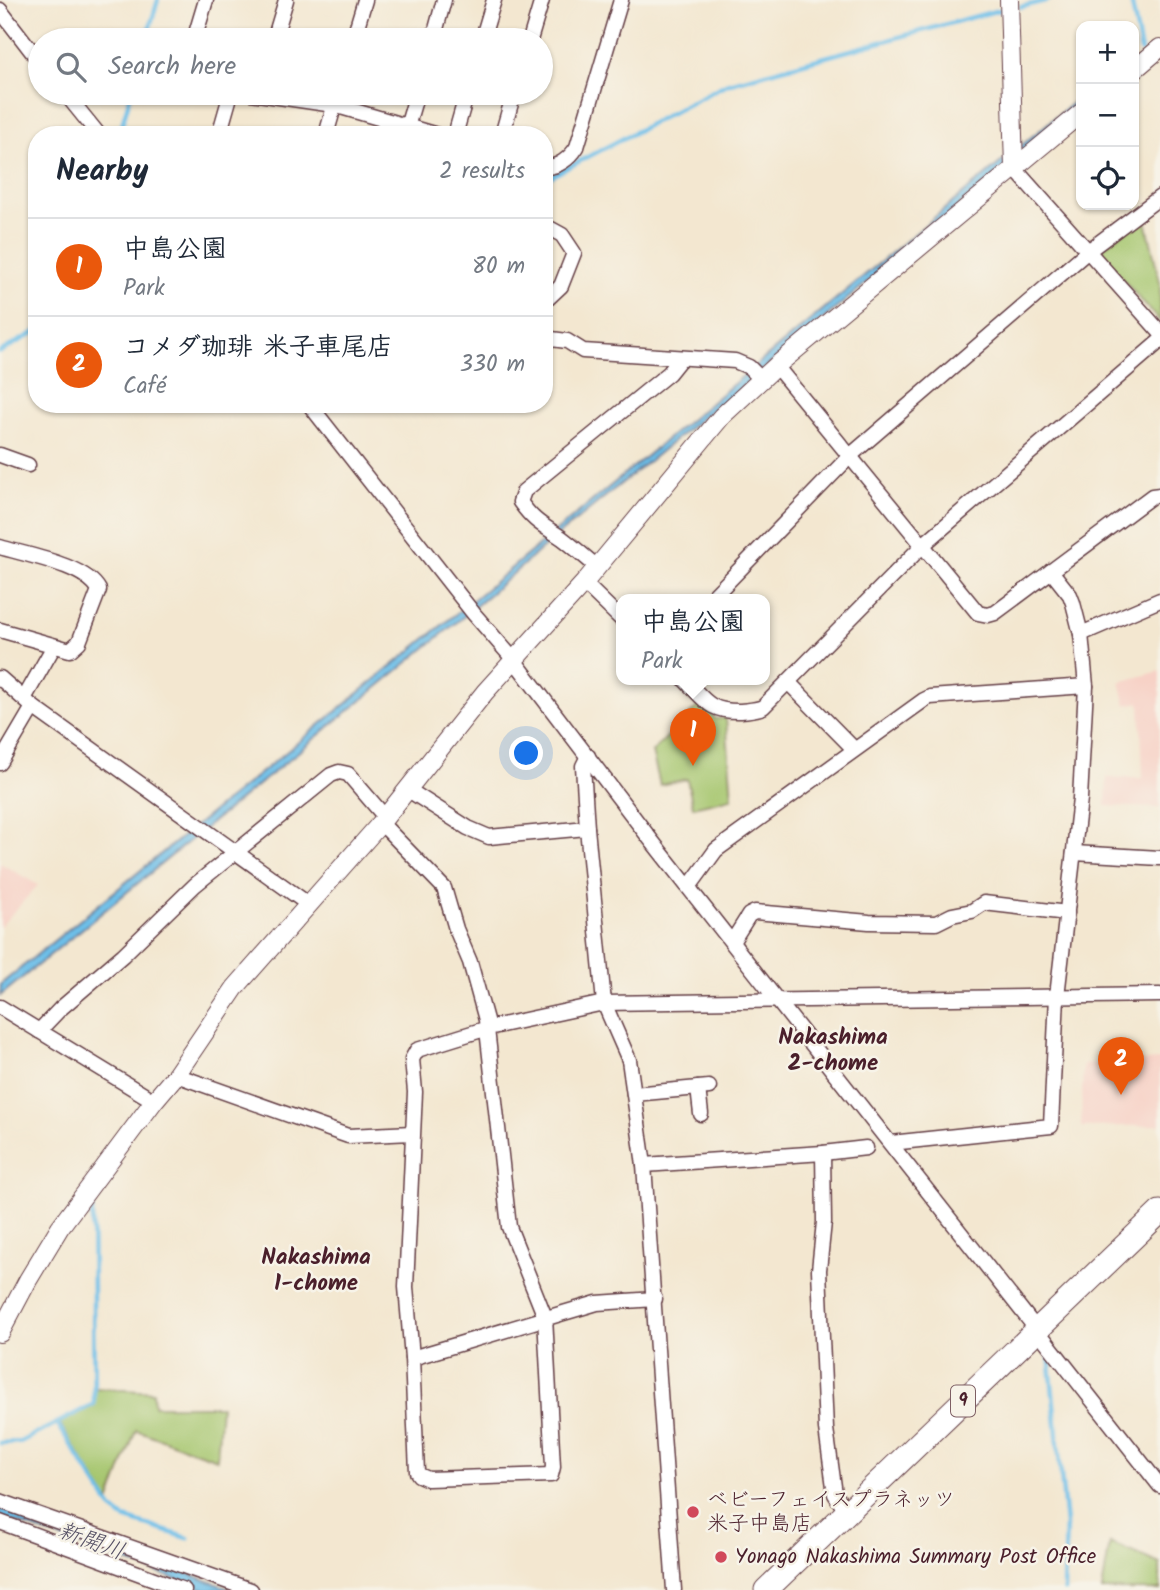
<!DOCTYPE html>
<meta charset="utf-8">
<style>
:root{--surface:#fff;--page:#f2f2f3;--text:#1f2937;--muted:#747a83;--line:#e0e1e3;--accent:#ea580c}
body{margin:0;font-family:Kalam,"Klee One",sans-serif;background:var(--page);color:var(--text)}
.controls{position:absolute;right:21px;top:21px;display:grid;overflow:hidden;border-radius:14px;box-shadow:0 2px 5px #0004}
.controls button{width:63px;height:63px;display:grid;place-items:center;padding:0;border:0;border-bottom:2px solid var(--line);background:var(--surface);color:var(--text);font:35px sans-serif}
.you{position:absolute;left:527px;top:754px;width:24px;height:24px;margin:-18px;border:5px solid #fff;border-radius:50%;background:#1a73e8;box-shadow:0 0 0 10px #1a73e833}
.badge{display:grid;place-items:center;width:46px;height:46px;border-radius:50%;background:var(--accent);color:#fff;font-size:23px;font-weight:700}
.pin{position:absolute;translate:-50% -58px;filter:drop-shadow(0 2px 4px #0008)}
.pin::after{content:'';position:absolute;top:37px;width:24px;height:21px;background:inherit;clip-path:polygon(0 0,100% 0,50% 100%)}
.popup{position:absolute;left:616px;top:594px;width:154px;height:91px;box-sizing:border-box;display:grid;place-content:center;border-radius:14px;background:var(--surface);filter:drop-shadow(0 2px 5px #0005);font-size:23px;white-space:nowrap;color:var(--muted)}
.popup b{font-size:26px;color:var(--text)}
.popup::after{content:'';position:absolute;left:50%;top:100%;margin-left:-14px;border:14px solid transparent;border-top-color:var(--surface)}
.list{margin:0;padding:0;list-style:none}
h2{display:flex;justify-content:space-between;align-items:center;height:91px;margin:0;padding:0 28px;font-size:30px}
h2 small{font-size:23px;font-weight:400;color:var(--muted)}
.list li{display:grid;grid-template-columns:46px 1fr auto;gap:21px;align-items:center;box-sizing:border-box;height:98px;padding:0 28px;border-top:2px solid var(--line)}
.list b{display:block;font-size:26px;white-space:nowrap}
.list p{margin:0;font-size:23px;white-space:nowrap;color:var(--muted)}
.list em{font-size:23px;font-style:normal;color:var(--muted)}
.icon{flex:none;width:38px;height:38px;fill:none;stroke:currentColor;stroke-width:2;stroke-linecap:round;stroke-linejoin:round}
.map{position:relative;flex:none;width:1160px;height:1590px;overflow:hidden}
.search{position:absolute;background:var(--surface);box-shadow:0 2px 5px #0004;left:28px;top:28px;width:525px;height:77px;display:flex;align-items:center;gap:18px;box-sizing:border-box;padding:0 24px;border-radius:38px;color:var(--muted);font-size:26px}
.panel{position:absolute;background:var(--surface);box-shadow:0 2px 5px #0004;left:28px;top:126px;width:525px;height:287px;border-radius:28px}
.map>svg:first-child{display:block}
.built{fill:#f7d1c6}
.green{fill:#a6c66e;stroke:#78724c;stroke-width:2}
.water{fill:#6dbfe9;stroke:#5c6f8a;stroke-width:2}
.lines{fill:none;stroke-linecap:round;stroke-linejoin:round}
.stream{stroke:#6dbfe9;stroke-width:4.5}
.minor-casing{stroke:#633d44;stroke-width:17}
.tertiary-casing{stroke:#633d44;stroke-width:20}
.trunk-casing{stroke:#633d44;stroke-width:25}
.minor{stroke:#fff;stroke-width:14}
.tertiary{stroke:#fff;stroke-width:18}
.trunk{stroke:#fff;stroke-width:23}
.poi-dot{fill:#d1495b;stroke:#f7f3e8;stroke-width:2.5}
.labels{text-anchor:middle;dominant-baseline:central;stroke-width:5;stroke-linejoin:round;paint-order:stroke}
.shield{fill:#f7f3e8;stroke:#7e5f64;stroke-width:2}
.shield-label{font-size:19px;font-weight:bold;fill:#4a1f2b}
.poi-label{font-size:21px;fill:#4a1f2b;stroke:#f7f3e8;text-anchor:start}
.neighbourhood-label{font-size:23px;font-weight:bold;fill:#4a1f2b;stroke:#f7f3e8}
.water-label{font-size:23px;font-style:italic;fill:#544f64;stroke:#f7f3e8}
</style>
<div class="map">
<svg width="1160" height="1590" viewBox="0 0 1160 1590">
<rect width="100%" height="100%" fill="#f7f3e8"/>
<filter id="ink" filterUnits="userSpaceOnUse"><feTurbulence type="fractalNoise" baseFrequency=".0143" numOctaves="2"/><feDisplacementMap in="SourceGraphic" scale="14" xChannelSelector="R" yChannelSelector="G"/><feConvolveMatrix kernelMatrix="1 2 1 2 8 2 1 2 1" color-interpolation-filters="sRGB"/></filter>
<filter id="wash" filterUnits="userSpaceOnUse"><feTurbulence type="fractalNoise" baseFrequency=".00686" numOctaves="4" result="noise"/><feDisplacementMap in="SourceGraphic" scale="28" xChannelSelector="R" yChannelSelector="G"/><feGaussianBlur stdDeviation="1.57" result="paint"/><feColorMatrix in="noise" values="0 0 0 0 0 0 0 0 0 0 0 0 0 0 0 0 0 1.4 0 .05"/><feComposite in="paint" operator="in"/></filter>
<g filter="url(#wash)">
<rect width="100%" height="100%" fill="#f3e7d0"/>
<g class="built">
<polygon points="1160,671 1160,808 1106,806 1107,778 1143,778 1140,702 1126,705 1120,682"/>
<polygon points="0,863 38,885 0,927"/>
<polygon points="1160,1060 1160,1125 1081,1127 1083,1065"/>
</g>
<g class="green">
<polygon points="1145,216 1160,283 1160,322 1103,257 1103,247"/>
<polygon points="700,704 716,719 726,718 732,798 693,807 687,779 660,785 652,752"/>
<polygon points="95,1388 153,1392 154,1406 221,1406 217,1459 136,1430 109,1502 59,1423 95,1405"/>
<polygon points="1110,1543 1160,1564 1160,1590 1102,1590"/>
</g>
<g class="water">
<polygon points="1081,96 1081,104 731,396 709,412 552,540 463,617 0,996 1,984 462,609"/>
<polygon points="0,1505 233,1590 206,1590 0,1517"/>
</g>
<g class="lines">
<g class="stream">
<polyline points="1131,0 1141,51"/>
<polyline points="1021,7 1049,0"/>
<polyline points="146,40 158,0"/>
<polyline points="119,135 131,93"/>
<polyline points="544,180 726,84 999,10"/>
<polyline points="0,352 37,331"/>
<polyline points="1049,1354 1066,1524 1064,1590"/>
<polyline points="57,1423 112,1509 124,1518 188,1538"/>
<polyline points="0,1443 20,1442 94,1404 92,1196"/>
</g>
</g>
</g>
<g filter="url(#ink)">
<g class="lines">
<g class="minor-casing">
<g id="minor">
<polyline points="0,10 40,62"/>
<polyline points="194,40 206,0"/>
<polyline points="274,40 286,0"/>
<polyline points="353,40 365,0"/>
<polyline points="433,40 444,0"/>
<polyline points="482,40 494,0"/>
<polyline points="530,40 542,0"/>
<polyline points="65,93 99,135"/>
<polyline points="251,93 334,105 437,135"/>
<polyline points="407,127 417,93"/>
<polyline points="219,135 231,93"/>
<polyline points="326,135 338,93"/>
<polyline points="455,135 467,93"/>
<polyline points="502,135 514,93"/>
<path d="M 544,167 C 558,168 570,158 577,147 L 621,0"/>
<polyline points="1014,168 1160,332"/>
<polyline points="544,232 551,229 562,235 574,253 561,286 544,302"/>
<polyline points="544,338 567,341 583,351 735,361 749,367 761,379"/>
<polyline points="776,366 978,613 988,615 995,613 1152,496 1160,495"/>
<polyline points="309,404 474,614 514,660 651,840 1160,1486"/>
<polyline points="0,455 28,465"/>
<path d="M 0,547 C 26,555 86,565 99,590 L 79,642 L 70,650 L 0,630"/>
<path d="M 596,566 C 585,557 574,547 562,538 C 543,525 535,523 520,502 L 524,491 L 669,373 L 681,358"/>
<polyline points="584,583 621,619"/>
<polyline points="710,600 851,455 1088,251 1160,197"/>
<polyline points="1081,634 1160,600"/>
<polyline points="0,678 33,707 308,904"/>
<path d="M 685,680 C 706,701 709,712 741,711 C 749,710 756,710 763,707 L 924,544 L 1160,341"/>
<polyline points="788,682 854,749"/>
<polyline points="25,697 54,646"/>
<polyline points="588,756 583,766 587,828 604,1003 629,1060 644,1165 674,1590"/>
<polyline points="0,763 33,707"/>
<polyline points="407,789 468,828 489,837 587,828"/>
<polyline points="381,823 444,888 456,929 470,962 486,1020 509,1227 545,1317 553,1467 551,1475 428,1479 419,1475 417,1472 412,1358 406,1287 415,1092 412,1059 417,1050 488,1028 604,1003 1160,995"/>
<polyline points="1074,853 1160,858"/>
<polyline points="689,887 716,850 924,700 930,697 1086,686"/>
<polyline points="732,942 749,915 755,912 869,922 936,923 952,915 972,911 984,903 1067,913"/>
<polyline points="0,1007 154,1101"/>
<polyline points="39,1031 60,1009 123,955 195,885 331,775 339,772 348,774 385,817"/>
<polyline points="176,1075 348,1136 412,1133"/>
<polyline points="698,1088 701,1114"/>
<polyline points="634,1094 709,1087"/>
<polyline points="891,1143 1051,1126 1057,996 1080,799 1086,686 1081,634 1073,603 1070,595 1051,571"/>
<polyline points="823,1153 824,1222 819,1270 826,1429 835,1494 847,1513"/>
<polyline points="644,1165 823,1153 866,1148"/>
<polyline points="412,1358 597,1303 655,1299"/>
<polyline points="0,1501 251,1590"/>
<polyline points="0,1522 184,1590"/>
</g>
</g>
<g class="tertiary-casing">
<g id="tertiary">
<polyline points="1009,0 1014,168"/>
<polyline points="1134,70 1160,48"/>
<polyline points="0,1333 28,1280 60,1227 154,1101 176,1075 235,988 380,824 485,692 584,583 722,416 776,366 1081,113"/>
</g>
</g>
<g class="trunk-casing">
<polyline id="trunk" points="766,1590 1160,1212"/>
</g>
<use href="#minor" class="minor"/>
<use href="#tertiary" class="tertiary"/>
<use href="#trunk" class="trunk"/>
</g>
</g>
<g class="poi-dot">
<circle cx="693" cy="1512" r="7"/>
<circle cx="721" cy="1557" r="7"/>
</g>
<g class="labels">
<rect class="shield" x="951" y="1385.5" width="24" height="31" rx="5"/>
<g class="shield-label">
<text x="963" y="1401">9</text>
</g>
<g class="poi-label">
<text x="707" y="1500">ベビーフェイスプラネッツ<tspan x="707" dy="24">米子中島店</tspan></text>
<text x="735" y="1557">Yonago Nakashima Summary Post Office</text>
</g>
<g class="neighbourhood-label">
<text x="833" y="1038">Nakashima<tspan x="833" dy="26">2-chome</tspan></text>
<text x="316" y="1258">Nakashima<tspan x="316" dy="26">1-chome</tspan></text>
</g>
<g class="water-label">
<text transform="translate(91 1542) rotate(20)">新開川</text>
</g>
</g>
</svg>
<div class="controls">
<button>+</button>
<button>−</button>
<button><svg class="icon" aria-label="locate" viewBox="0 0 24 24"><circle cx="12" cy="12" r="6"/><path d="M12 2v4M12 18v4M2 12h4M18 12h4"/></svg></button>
</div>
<div class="you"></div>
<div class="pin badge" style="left:693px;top:766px">1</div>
<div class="popup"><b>中島公園</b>Park</div>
<div class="pin badge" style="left:1121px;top:1095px">2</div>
<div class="search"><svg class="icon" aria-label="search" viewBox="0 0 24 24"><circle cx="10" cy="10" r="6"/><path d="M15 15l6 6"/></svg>Search here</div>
<section class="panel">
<h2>Nearby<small>2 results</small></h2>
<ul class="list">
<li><span class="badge">1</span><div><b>中島公園</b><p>Park</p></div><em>80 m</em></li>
<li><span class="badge">2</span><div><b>コメダ珈琲 米子車尾店</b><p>Café</p></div><em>330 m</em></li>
</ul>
</section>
</div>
